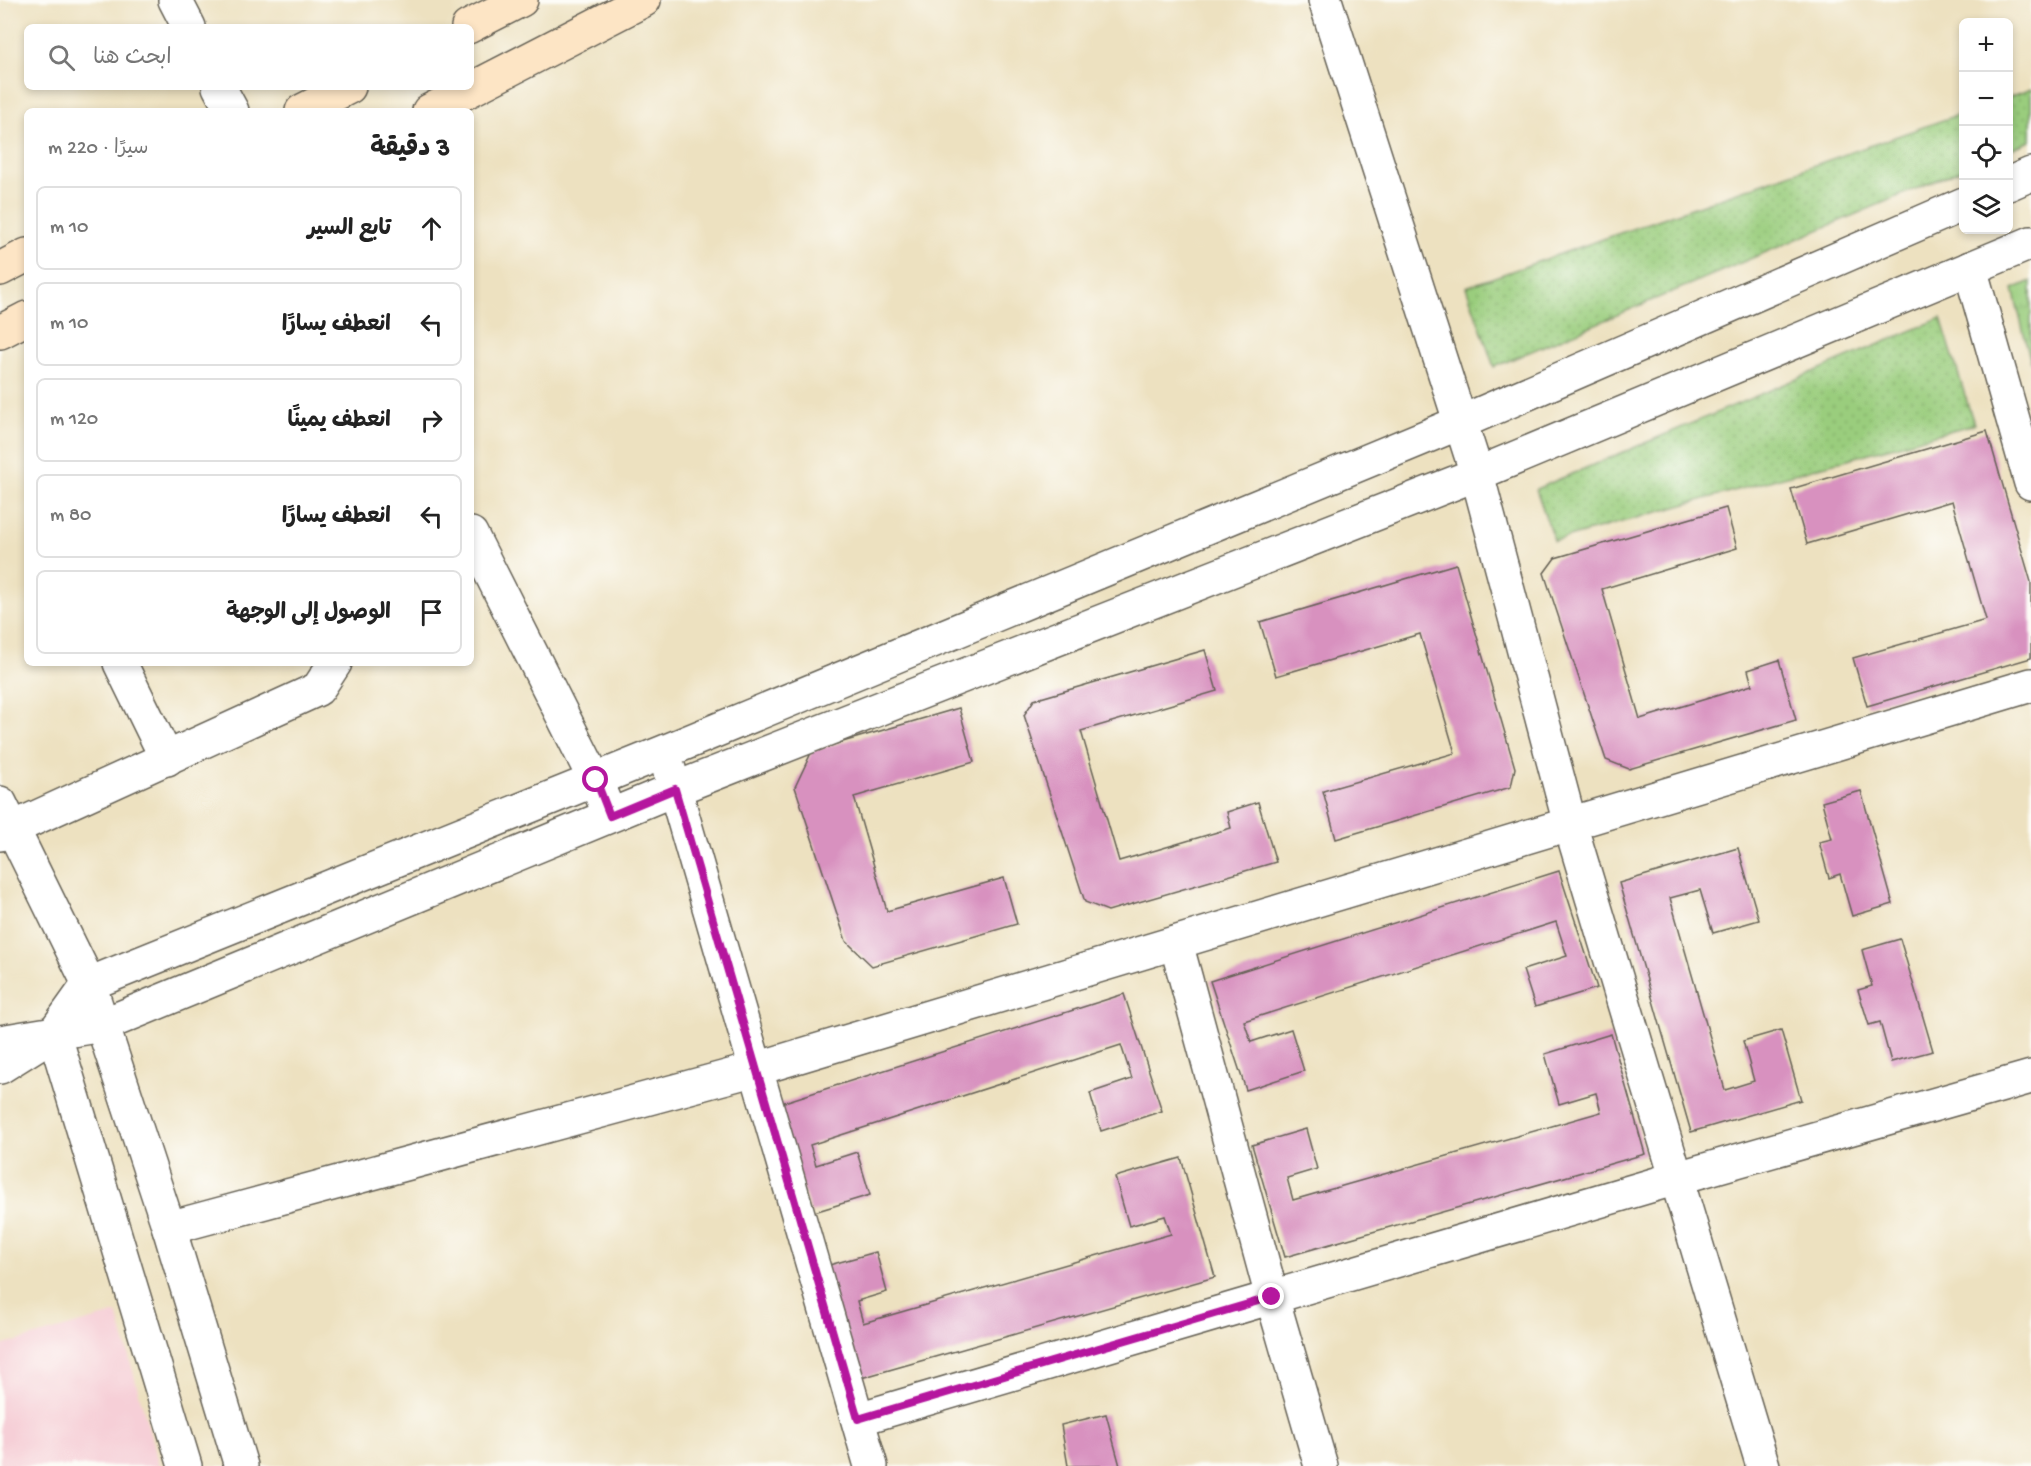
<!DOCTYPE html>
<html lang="ar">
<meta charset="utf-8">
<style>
:root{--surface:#fff;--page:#f2f2f2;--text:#222;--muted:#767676;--line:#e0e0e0}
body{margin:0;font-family:"Gochi Hand","Playpen Sans Arabic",sans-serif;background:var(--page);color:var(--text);direction:rtl}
.controls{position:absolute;right:18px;top:18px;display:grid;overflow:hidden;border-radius:9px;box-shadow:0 3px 9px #0003}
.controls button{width:54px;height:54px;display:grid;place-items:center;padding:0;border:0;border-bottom:2px solid var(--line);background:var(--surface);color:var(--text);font:30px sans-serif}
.stop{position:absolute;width:18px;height:18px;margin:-14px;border:4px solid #b5179e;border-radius:50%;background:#fff}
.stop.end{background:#b5179e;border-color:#fff;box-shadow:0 2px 6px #0008}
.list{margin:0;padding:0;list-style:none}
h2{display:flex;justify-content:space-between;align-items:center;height:78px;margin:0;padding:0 24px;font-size:26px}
h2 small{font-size:20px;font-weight:400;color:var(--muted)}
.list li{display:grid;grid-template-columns:39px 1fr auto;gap:18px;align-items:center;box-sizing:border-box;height:84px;margin:0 12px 12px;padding:0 12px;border:2px solid var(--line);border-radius:9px}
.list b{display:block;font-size:22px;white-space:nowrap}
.list em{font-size:20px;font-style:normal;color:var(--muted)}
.icon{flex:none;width:33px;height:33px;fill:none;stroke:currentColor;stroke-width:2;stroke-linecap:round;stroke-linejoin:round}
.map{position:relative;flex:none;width:2031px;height:1466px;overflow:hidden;direction:ltr}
.search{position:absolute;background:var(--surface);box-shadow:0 3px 9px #0003;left:24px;top:24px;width:450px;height:66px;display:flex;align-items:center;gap:15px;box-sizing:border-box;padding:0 21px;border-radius:9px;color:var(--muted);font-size:22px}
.panel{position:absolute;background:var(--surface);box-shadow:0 3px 9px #0003;left:24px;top:108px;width:450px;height:558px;border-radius:9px;direction:rtl}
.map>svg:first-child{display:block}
.built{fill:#f6cfd7}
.grass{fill:url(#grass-tufts);stroke:#5b744c;stroke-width:1.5}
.park{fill:url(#park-dots);stroke:#5b744c;stroke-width:1.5}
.building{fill:#d891bf}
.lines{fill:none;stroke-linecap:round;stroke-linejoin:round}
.street-casing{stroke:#656155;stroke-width:36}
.secondary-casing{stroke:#656155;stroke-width:36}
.street{stroke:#fff;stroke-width:33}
.secondary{stroke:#fde5c5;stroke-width:33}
.route{stroke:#b5179e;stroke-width:8}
</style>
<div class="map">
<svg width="2031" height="1466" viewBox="0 0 2031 1466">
<defs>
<pattern id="grass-tufts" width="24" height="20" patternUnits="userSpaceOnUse" patternTransform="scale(1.5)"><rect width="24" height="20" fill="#9acd7d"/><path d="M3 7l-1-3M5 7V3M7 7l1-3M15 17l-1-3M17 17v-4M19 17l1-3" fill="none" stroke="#84af6b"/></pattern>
<pattern id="park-dots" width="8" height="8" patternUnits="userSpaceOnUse" patternTransform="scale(1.5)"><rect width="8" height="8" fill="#9acd7d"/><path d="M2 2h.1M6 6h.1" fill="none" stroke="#84af6b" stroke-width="1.8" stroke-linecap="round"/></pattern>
</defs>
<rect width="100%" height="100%" fill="#fdfcf7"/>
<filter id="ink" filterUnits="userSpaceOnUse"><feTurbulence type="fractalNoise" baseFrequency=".0167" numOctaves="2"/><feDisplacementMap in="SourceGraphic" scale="12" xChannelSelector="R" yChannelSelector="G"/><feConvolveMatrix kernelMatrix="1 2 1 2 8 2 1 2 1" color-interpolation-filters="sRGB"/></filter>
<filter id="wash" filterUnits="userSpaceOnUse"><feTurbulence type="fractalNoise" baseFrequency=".008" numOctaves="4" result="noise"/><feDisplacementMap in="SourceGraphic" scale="24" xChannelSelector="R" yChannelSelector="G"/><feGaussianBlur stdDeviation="1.35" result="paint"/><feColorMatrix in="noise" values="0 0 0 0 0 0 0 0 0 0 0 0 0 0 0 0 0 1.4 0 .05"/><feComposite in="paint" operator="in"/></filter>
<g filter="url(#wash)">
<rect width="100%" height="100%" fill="#ede1c0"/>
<polygon class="built" points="117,1313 159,1466 0,1466 0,1346"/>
<polygon class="grass" points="2031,281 2031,363 2013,289"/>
<g class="park">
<polygon points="2031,89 2031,141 2009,150 2009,97"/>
<polygon points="1963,113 1963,169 1494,367 1466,287"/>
<polygon points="1941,318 1974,424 1554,541 1536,489"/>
</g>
<g id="blocks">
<g class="building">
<polygon points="1987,431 2031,582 2031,658 1867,706 1853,658 1986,620 1952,501 1807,544 1791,489"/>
<polygon points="1726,508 1737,548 1602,589 1640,719 1752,685 1748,670 1779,660 1796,720 1629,769 1606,760 1544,573 1555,558"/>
<polygon points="1456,564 1515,768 1511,787 1336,839 1323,791 1455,753 1420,634 1276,676 1260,622"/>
<polygon points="1205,650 1217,691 1081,731 1119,861 1231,828 1227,812 1258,802 1276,862 1108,911 1085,902 1024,715 1034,700"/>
<polygon points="959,708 974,762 854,797 887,911 1004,878 1017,924 872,966 846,941 795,787 812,751"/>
<polygon points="1861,791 1893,904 1852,916 1840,874 1829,878 1819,842 1832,839 1822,802"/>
<polygon points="1738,848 1759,920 1713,933 1700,890 1670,898 1725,1090 1754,1081 1743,1041 1781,1030 1801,1100 1691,1132 1619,883"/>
<polygon points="1559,871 1597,988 1535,1007 1523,970 1567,956 1556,922 1244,1021 1251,1042 1291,1029 1304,1071 1246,1090 1210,981"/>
<polygon points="1900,939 1933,1051 1891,1062 1880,1022 1869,1025 1858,990 1872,986 1862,950"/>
<polygon points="1124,994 1162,1111 1101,1131 1090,1093 1132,1079 1121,1045 810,1145 816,1165 857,1152 870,1195 811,1213 775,1105"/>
<polygon points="1611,1034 1645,1154 1285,1257 1252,1145 1306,1129 1317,1169 1287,1178 1293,1200 1601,1112 1596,1093 1559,1104 1545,1054"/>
<polygon points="1181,1158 1215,1277 854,1380 822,1267 876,1252 887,1292 857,1301 863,1323 1171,1234 1165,1216 1129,1226 1115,1177"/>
<polygon points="1106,1414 1120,1466 1068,1466 1061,1425"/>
</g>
</g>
</g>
<g filter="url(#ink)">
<use href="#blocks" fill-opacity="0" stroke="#656155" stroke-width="1.5"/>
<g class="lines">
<g class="street-casing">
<g id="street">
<polyline points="175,0 189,27"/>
<polyline points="1325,0 1477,474 1570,824 1763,1466"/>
<polyline points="219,87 232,111"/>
<polyline points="2008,184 2031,174"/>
<polyline points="1970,268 2031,483"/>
<polyline points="471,534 595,780 604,801"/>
<polyline points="120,663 167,759"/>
<polyline points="669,769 871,1466"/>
<polyline points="0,803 89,984 169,1228 241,1466"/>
<polyline points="0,834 318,689 335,663"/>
<polyline points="1176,943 1272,1297 1321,1466"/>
<polyline points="54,1033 185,1466"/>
<polyline points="0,1042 103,1025 675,789 1477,474 2031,243"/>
<polyline points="0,1067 54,1033 89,984 664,752 1459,423 1964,204"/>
<polyline points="169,1228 756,1069 2031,685"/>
<polyline points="858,1419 1677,1178 2031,1077"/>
</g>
</g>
<g class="secondary-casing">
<g id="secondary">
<polyline points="468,27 521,0"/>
<polyline points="302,111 349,87"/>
<polyline points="429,111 644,0"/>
<polyline points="0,269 27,255"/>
<polyline points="0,332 27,318"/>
</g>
</g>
<use href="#street" class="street"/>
<use href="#secondary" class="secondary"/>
</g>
</g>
<g class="lines" filter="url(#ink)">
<polyline class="route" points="596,780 610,816 675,789 858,1419 1272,1297"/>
</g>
</svg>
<div class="controls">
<button>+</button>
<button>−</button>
<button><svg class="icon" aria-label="locate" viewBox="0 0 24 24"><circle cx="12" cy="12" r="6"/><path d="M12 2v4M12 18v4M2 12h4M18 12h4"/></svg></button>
<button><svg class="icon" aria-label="layers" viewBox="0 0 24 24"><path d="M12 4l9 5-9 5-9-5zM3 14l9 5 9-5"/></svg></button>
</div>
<div class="stop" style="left:596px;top:780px"></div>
<div class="stop end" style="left:1272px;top:1297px"></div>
<div class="search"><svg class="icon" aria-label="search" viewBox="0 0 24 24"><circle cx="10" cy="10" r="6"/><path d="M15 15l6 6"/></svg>ابحث هنا</div>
<section class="panel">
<h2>3 دقيقة<small>سيرًا · 220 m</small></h2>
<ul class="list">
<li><svg class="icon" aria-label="ahead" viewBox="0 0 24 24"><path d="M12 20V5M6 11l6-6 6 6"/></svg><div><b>تابع السير</b></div><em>10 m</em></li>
<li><svg class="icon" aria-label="left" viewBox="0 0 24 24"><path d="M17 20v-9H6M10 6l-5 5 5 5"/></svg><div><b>انعطف يسارًا</b></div><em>10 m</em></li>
<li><svg class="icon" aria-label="right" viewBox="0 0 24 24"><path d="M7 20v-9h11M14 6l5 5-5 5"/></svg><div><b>انعطف يمينًا</b></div><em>120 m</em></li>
<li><svg class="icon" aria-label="left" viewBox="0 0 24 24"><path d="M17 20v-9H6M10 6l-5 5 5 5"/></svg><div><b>انعطف يسارًا</b></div><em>80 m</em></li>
<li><svg class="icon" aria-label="arrive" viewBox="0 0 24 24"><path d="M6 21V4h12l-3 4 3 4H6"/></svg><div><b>الوصول إلى الوجهة</b></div></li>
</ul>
</section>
</div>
